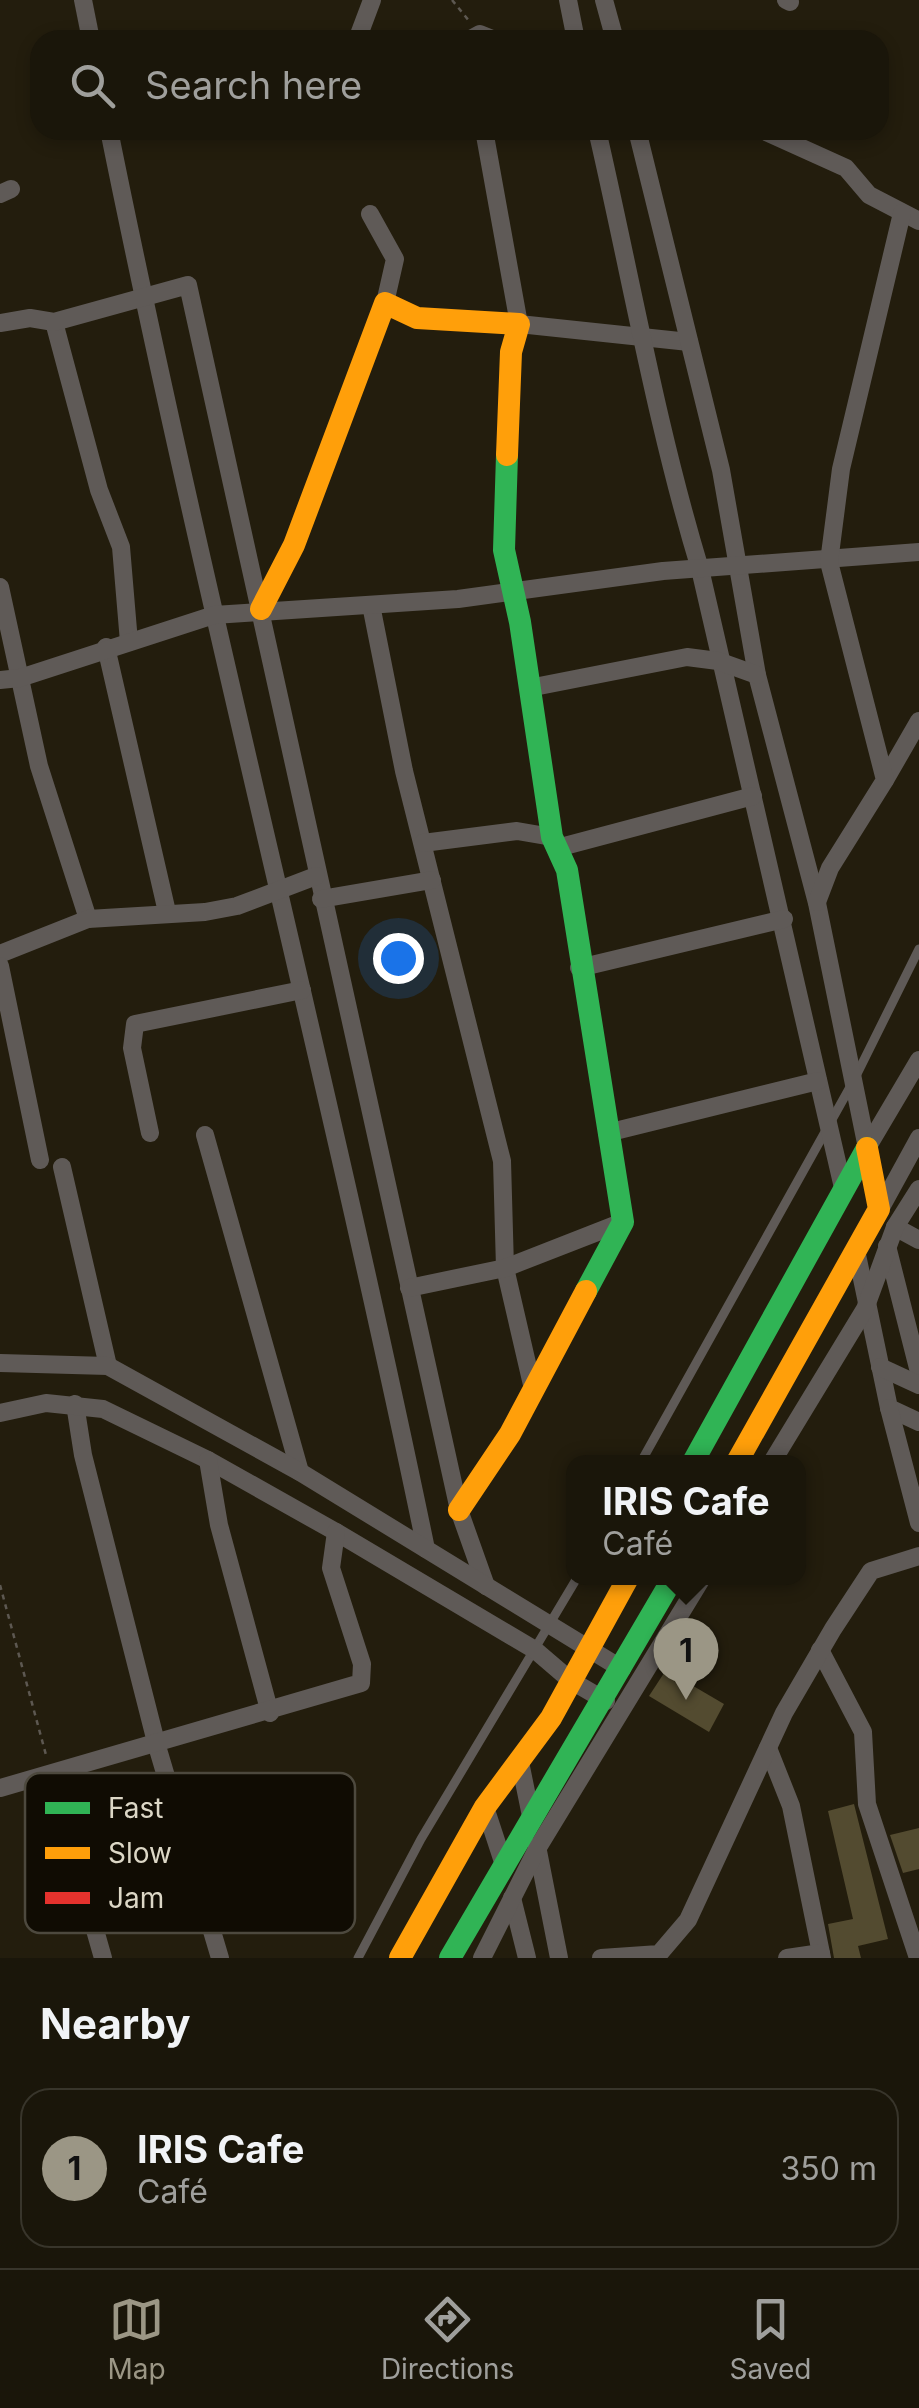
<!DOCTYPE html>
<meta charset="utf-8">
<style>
:root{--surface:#1a160a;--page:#231f13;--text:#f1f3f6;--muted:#9f9f9c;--line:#38352b;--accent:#9b9685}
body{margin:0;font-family:Inter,sans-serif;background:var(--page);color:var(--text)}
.you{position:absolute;left:398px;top:958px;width:35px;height:35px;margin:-25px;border:8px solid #fff;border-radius:50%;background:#1a73e8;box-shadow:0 0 0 15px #1a73e833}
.badge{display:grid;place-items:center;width:65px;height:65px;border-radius:50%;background:var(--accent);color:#111;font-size:32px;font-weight:700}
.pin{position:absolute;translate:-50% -82px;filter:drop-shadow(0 2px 5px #0008)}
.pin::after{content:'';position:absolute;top:52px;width:35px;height:30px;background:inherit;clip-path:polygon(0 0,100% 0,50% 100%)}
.popup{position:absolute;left:566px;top:1455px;width:240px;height:130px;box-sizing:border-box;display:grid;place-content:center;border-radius:20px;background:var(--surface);filter:drop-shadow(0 2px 8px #0005);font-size:32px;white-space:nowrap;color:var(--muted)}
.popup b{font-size:38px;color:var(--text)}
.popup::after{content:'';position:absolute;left:50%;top:100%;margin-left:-20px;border:20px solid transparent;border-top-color:var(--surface)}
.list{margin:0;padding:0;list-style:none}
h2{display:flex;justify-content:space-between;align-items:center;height:130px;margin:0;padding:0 40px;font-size:42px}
h2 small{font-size:32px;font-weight:400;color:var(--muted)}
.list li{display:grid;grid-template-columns:65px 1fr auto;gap:30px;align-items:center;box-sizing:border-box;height:160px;margin:0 20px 20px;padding:0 20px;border:2px solid var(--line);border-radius:30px}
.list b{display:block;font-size:38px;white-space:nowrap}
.list p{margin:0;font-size:32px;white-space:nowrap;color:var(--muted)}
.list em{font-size:32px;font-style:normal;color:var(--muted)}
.icon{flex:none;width:55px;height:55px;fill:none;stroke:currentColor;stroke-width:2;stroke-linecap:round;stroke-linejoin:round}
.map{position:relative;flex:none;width:919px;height:1958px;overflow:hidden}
.search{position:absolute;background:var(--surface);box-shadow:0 5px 15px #0003;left:30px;right:30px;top:30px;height:110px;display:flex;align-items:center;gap:25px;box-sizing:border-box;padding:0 35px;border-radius:30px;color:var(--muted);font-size:38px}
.sheet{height:310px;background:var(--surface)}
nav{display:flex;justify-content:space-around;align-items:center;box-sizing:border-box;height:140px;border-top:2px solid var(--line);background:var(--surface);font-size:28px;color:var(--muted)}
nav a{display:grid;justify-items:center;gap:5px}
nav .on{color:var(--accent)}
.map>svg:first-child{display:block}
.building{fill:#534b30}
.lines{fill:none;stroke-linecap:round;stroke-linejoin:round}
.path{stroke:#5d5851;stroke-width:2.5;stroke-dasharray:5 5;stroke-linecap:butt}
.lane{stroke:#5f5a57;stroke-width:9}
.street{stroke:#5f5a57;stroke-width:18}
.fast{stroke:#30b455;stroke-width:22}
.slow{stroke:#ff9f0a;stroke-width:22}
.key{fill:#100c03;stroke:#4d493e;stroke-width:2.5}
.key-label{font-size:28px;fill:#dcd7c6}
</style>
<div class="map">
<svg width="919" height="1958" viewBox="0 0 919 1958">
<rect width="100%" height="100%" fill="#231d0d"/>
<g class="building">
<polygon points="666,1670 724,1704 709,1732 649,1696"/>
<polygon points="854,1804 888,1939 858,1946 861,1958 834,1958 828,1924 853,1919 828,1811"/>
<polygon points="919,1828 919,1869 903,1873 890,1835"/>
</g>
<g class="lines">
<g class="path">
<polyline points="452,0 470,22"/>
<polyline points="0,1585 46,1755"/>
</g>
<g class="lane">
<polyline points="641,1462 854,1080 919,949"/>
<polyline points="358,1958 421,1839 577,1578"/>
</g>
<g class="street">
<polyline points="83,0 91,40"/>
<polyline points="568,0 576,40"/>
<polyline points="604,0 615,40"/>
<polyline points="786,0 790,2"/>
<polyline points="357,40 372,0"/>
<polyline points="469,40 480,34 495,40"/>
<path d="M 109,130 C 205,605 328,1075 426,1549"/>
<polyline points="484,130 519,324 689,342"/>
<path d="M 597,130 C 631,277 656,424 700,569 L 844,1192"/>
<polyline points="637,130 721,470 757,675 817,903 867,1148"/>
<polyline points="762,130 846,168 869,195 919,221"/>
<polyline points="0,194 11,189"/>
<polyline points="370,214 395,259 385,303"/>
<polyline points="54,322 99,490 121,547 129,642"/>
<polyline points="0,323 30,318 54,322 188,285 459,1510 486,1586"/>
<polyline points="0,587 39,766 88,919"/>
<polyline points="371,605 404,771 502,1161 505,1268 533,1389"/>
<polyline points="106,647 167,912"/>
<polyline points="0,680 20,678 214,615 458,599 663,571 919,552"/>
<polyline points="529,688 687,657 718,661 757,675"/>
<polyline points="885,780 919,721"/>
<polyline points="423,843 517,831 552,837"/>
<polyline points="557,848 753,796"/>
<polyline points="321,899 432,880"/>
<polyline points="817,902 830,868 885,780 829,562 841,469 902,213"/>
<polyline points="0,954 88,919 205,912 237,906 316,876"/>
<polyline points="0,966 40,1160"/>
<polyline points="579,968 784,919"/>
<polyline points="150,1133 132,1048 135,1024 302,990"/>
<polyline points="607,1133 818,1081"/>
<polyline points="205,1135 300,1472"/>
<polyline points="867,1148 919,1060"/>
<polyline points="62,1167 108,1366"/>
<polyline points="879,1211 919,1138"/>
<polyline points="895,1227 919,1240"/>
<polyline points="887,1246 919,1372"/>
<polyline points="856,1250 889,1408 919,1422"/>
<polyline points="409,1288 505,1268 623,1222"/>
<polyline points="0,1363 108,1366 300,1472 622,1669"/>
<polyline points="880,1367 919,1385"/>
<polyline points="75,1404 83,1455 157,1746 220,1958"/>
<polyline points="889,1408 919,1523"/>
<polyline points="0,1413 46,1403 103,1409 208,1460 336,1532 535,1650 570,1680 606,1701"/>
<polyline points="208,1460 219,1525 270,1713"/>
<polyline points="772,1462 865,1309 895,1227 919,1189"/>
<polyline points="820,1650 863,1732 867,1804 918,1958"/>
<polyline points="768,1748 791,1806 822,1958"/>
<polyline points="520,1762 532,1821"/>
<polyline points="51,1776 103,1958"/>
<polyline points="0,1788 361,1683 362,1664 331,1568 336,1532"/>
<polyline points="485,1807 505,1868"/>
<polyline points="537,1846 559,1958"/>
<polyline points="512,1898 527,1958"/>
<polyline points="482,1958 537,1849 702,1578"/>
<polyline points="601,1958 659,1954 688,1920 784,1713 833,1629 871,1571 919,1556"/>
<polyline points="787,1958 821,1953"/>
</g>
<g class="fast">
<polyline points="507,455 504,550 520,622 552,837 567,870 623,1222 586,1291"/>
<polyline points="693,1462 867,1148"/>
<polyline points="450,1958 673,1578"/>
</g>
<g class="slow">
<polyline points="261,609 294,545 385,303 417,318 519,324 511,352 507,455"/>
<polyline points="737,1462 879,1209 867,1148"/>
<polyline points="459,1510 510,1434 586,1291"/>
<polyline points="400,1958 485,1807 551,1718 628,1578"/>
</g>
</g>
<rect x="25" y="1773" width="330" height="160" rx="15" class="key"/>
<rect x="45" y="1802" width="45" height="12" fill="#30b455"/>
<rect x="45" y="1847" width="45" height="12" fill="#ff9f0a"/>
<rect x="45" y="1892" width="45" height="12" fill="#e5322d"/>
<g class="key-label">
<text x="108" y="1818">Fast</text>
<text x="108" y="1863">Slow</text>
<text x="108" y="1908">Jam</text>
</g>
</svg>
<div class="you"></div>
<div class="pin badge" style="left:686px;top:1700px">1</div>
<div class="popup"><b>IRIS Cafe</b>Café</div>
<div class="search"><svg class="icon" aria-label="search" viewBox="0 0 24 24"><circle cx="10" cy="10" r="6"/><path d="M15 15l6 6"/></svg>Search here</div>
</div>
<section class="sheet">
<h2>Nearby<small></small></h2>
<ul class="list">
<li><span class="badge">1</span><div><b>IRIS Cafe</b><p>Café</p></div><em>350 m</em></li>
</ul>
</section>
<nav>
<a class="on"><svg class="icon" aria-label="map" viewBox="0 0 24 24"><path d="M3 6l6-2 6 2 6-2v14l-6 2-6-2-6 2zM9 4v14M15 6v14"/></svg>Map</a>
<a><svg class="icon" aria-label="directions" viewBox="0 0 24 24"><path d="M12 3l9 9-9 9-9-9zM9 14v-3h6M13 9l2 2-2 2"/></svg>Directions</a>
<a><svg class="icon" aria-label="saved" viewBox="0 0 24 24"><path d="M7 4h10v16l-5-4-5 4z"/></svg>Saved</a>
</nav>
